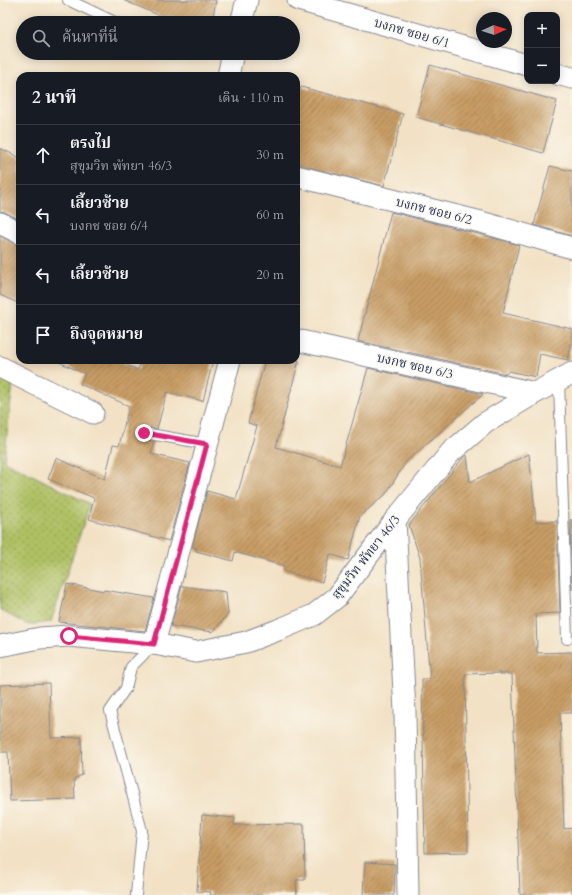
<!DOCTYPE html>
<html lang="th">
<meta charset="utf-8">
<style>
:root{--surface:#171b24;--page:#20242c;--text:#f1f3f6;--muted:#9ea1a6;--line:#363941}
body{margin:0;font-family:Cardo,"Noto Serif Thai",serif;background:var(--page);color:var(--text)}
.controls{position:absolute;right:12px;top:12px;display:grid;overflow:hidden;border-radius:8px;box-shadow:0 2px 10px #0003}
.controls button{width:36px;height:36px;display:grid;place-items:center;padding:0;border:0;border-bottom:1px solid var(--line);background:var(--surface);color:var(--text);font:20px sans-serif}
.compass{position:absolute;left:476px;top:12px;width:36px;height:36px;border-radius:50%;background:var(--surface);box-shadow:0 2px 10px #0003;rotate:87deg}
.stop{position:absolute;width:12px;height:12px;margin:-9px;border:3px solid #db2777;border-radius:50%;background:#fff}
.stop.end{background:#db2777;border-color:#fff;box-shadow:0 1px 4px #0008}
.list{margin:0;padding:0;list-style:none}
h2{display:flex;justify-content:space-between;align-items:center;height:52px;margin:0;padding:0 16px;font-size:17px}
h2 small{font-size:13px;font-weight:400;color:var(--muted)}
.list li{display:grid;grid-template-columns:26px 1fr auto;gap:12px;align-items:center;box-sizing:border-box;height:60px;padding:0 16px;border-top:1px solid var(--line)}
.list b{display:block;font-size:15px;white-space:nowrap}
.list p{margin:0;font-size:13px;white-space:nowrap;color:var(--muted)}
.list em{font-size:13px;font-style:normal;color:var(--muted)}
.icon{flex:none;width:22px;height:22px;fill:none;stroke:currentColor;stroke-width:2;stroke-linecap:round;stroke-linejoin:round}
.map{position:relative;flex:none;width:572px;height:895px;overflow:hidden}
.search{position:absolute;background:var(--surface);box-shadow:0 2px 10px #0003;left:16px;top:16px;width:284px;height:44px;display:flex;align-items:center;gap:10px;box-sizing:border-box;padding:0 14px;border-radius:22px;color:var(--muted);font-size:15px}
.panel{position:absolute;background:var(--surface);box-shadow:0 2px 10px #0003;left:16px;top:72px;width:284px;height:292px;border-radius:12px}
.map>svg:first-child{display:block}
.grass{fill:url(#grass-dots);stroke:#657860}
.building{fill:url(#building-hatch)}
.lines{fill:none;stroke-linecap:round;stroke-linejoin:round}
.service-casing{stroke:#868891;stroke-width:12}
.minor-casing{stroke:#868891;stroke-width:23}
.service{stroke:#fff;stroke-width:10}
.minor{stroke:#fff;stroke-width:21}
.route{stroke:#db2777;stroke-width:5}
.labels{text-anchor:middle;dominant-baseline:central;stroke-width:3;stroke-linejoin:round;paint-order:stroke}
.street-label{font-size:13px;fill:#1b2f5e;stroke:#fbf7ec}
</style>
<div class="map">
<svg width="572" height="895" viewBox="0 0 572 895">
<defs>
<pattern id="grass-dots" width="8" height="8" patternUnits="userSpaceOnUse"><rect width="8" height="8" fill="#afc063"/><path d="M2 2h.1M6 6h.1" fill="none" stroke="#8e9c55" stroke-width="1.8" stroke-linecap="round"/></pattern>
<pattern id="building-hatch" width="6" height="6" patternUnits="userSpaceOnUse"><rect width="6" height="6" fill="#c89d65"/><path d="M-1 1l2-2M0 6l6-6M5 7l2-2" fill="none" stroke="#a28056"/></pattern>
</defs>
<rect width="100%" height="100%" fill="#fbf7ec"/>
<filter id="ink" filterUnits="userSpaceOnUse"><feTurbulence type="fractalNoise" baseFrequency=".025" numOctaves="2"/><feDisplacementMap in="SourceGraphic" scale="8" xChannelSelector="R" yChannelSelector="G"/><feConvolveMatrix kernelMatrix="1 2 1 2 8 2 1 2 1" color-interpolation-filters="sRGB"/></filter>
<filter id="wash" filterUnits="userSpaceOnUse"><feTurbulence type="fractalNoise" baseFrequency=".012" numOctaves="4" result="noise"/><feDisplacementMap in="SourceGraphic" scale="16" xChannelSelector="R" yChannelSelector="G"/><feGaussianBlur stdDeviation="0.9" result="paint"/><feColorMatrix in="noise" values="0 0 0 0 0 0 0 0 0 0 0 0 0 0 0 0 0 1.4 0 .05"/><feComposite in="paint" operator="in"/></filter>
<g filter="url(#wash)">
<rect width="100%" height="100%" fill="#f2e1c4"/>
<polygon class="grass" points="0,377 13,383 4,461 90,504 51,622 28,625 0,610"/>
<g id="blocks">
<g class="building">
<polygon points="123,0 216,0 212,23 164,23 161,22 163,17"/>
<polygon points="430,65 557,101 543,153 416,117"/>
<polygon points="301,87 403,114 384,186 296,164 296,89 300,90"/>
<polygon points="0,148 20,158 20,220 5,212 0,211"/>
<polygon points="550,166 572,171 572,236 534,225"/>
<polygon points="391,212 478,234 519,245 503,313 572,329 572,341 568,360 540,354 536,377 509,371 506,374 358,341"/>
<polygon points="0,236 15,244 20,245 20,304 0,295"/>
<polygon points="55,360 116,360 138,370 141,360 213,360 203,401 167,392 157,429 142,427 139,429 138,432 138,435 140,438 154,441 151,454 190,463 169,541 89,519 94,498 48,479 56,458 105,479 113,445 119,446 129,406 80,384 85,374"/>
<polygon points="265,360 299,360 276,447 340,466 368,368 483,394 406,462 385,495 360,516 348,560 330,554 322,582 283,571 284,566 235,552 233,561 196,551 197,548 192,547 207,491 236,499 257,426 248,423"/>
<polygon points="529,454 536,522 557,521 560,613 536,614 537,653 572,652 572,713 560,713 564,829 572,828 572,895 520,895 512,674 500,674 500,673 465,674 468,852 425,853 422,679 430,679 420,558 409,525 462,459 467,455 470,482"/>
<polygon points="570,520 572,520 572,590"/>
<polygon points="67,584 104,591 104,590 154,598 145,631 59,622"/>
<polygon points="182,586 226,592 228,614 213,632 171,626"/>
<polygon points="49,683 51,738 81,737 82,775 74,779 75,799 10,801 8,752 0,752 0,685"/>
<polygon points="202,815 235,818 234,825 304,824 305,880 296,880 297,895 210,895 211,892 197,891"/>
<polygon points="365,862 395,864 394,895 363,895"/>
</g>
</g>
</g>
<g filter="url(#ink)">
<use href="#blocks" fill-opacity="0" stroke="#868891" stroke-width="1"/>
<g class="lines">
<g class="service-casing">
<g id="service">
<polyline points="68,0 117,23"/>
<polyline points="559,380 567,639"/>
<polyline points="144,433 207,444"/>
<polyline points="136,895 142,831 110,711 126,688 131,667 154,644"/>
</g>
</g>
<g class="minor-casing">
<g id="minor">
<polyline points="298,0 527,65"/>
<polyline points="241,23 247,0"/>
<polyline points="557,74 572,78"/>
<polyline points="228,76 233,53"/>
<polyline points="296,176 481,222 572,248"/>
<polyline points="0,223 20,233"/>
<polyline points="296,340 535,393"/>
<polyline points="0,367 93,413"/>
<polyline points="395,520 405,712 408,895"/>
<polyline points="154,644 230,360"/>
<polyline points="0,646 40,638 69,636 154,644 196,652 246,642 278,630 314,615 337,597 395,520 451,452 485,423 535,393 572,373"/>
</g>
</g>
<use href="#service" class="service"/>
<use href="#minor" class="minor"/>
</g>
</g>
<g class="lines" filter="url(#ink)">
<polyline class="route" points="69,636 154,644 207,444 144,433"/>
</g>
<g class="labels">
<g class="street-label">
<text transform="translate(412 33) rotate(16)">บงกช ซอย 6/1</text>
<text transform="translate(434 211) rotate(14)">บงกช ซอย 6/2</text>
<text transform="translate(415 366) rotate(13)">บงกช ซอย 6/3</text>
<text transform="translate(366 557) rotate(-52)">สุขุมวิท พัทยา 46/3</text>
</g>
</g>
</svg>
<div class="controls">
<button>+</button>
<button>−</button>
</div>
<svg class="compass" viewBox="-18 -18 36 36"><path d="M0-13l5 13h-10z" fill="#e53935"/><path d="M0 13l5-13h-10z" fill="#9ea1a6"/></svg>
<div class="stop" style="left:69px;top:636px"></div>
<div class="stop end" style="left:144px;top:433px"></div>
<div class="search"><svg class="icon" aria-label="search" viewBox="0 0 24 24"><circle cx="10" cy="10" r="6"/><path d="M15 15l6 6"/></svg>ค้นหาที่นี่</div>
<section class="panel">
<h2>2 นาที<small>เดิน · 110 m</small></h2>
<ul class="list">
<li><svg class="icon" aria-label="ahead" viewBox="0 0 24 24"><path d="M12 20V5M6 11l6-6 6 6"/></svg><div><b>ตรงไป</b><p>สุขุมวิท พัทยา 46/3</p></div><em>30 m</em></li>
<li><svg class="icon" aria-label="left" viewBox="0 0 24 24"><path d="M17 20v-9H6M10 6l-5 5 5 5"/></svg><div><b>เลี้ยวซ้าย</b><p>บงกช ซอย 6/4</p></div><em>60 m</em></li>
<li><svg class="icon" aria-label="left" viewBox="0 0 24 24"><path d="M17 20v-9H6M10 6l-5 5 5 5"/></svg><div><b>เลี้ยวซ้าย</b></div><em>20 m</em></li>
<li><svg class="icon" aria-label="arrive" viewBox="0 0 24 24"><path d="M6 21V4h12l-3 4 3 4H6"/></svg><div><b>ถึงจุดหมาย</b></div></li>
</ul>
</section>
</div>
